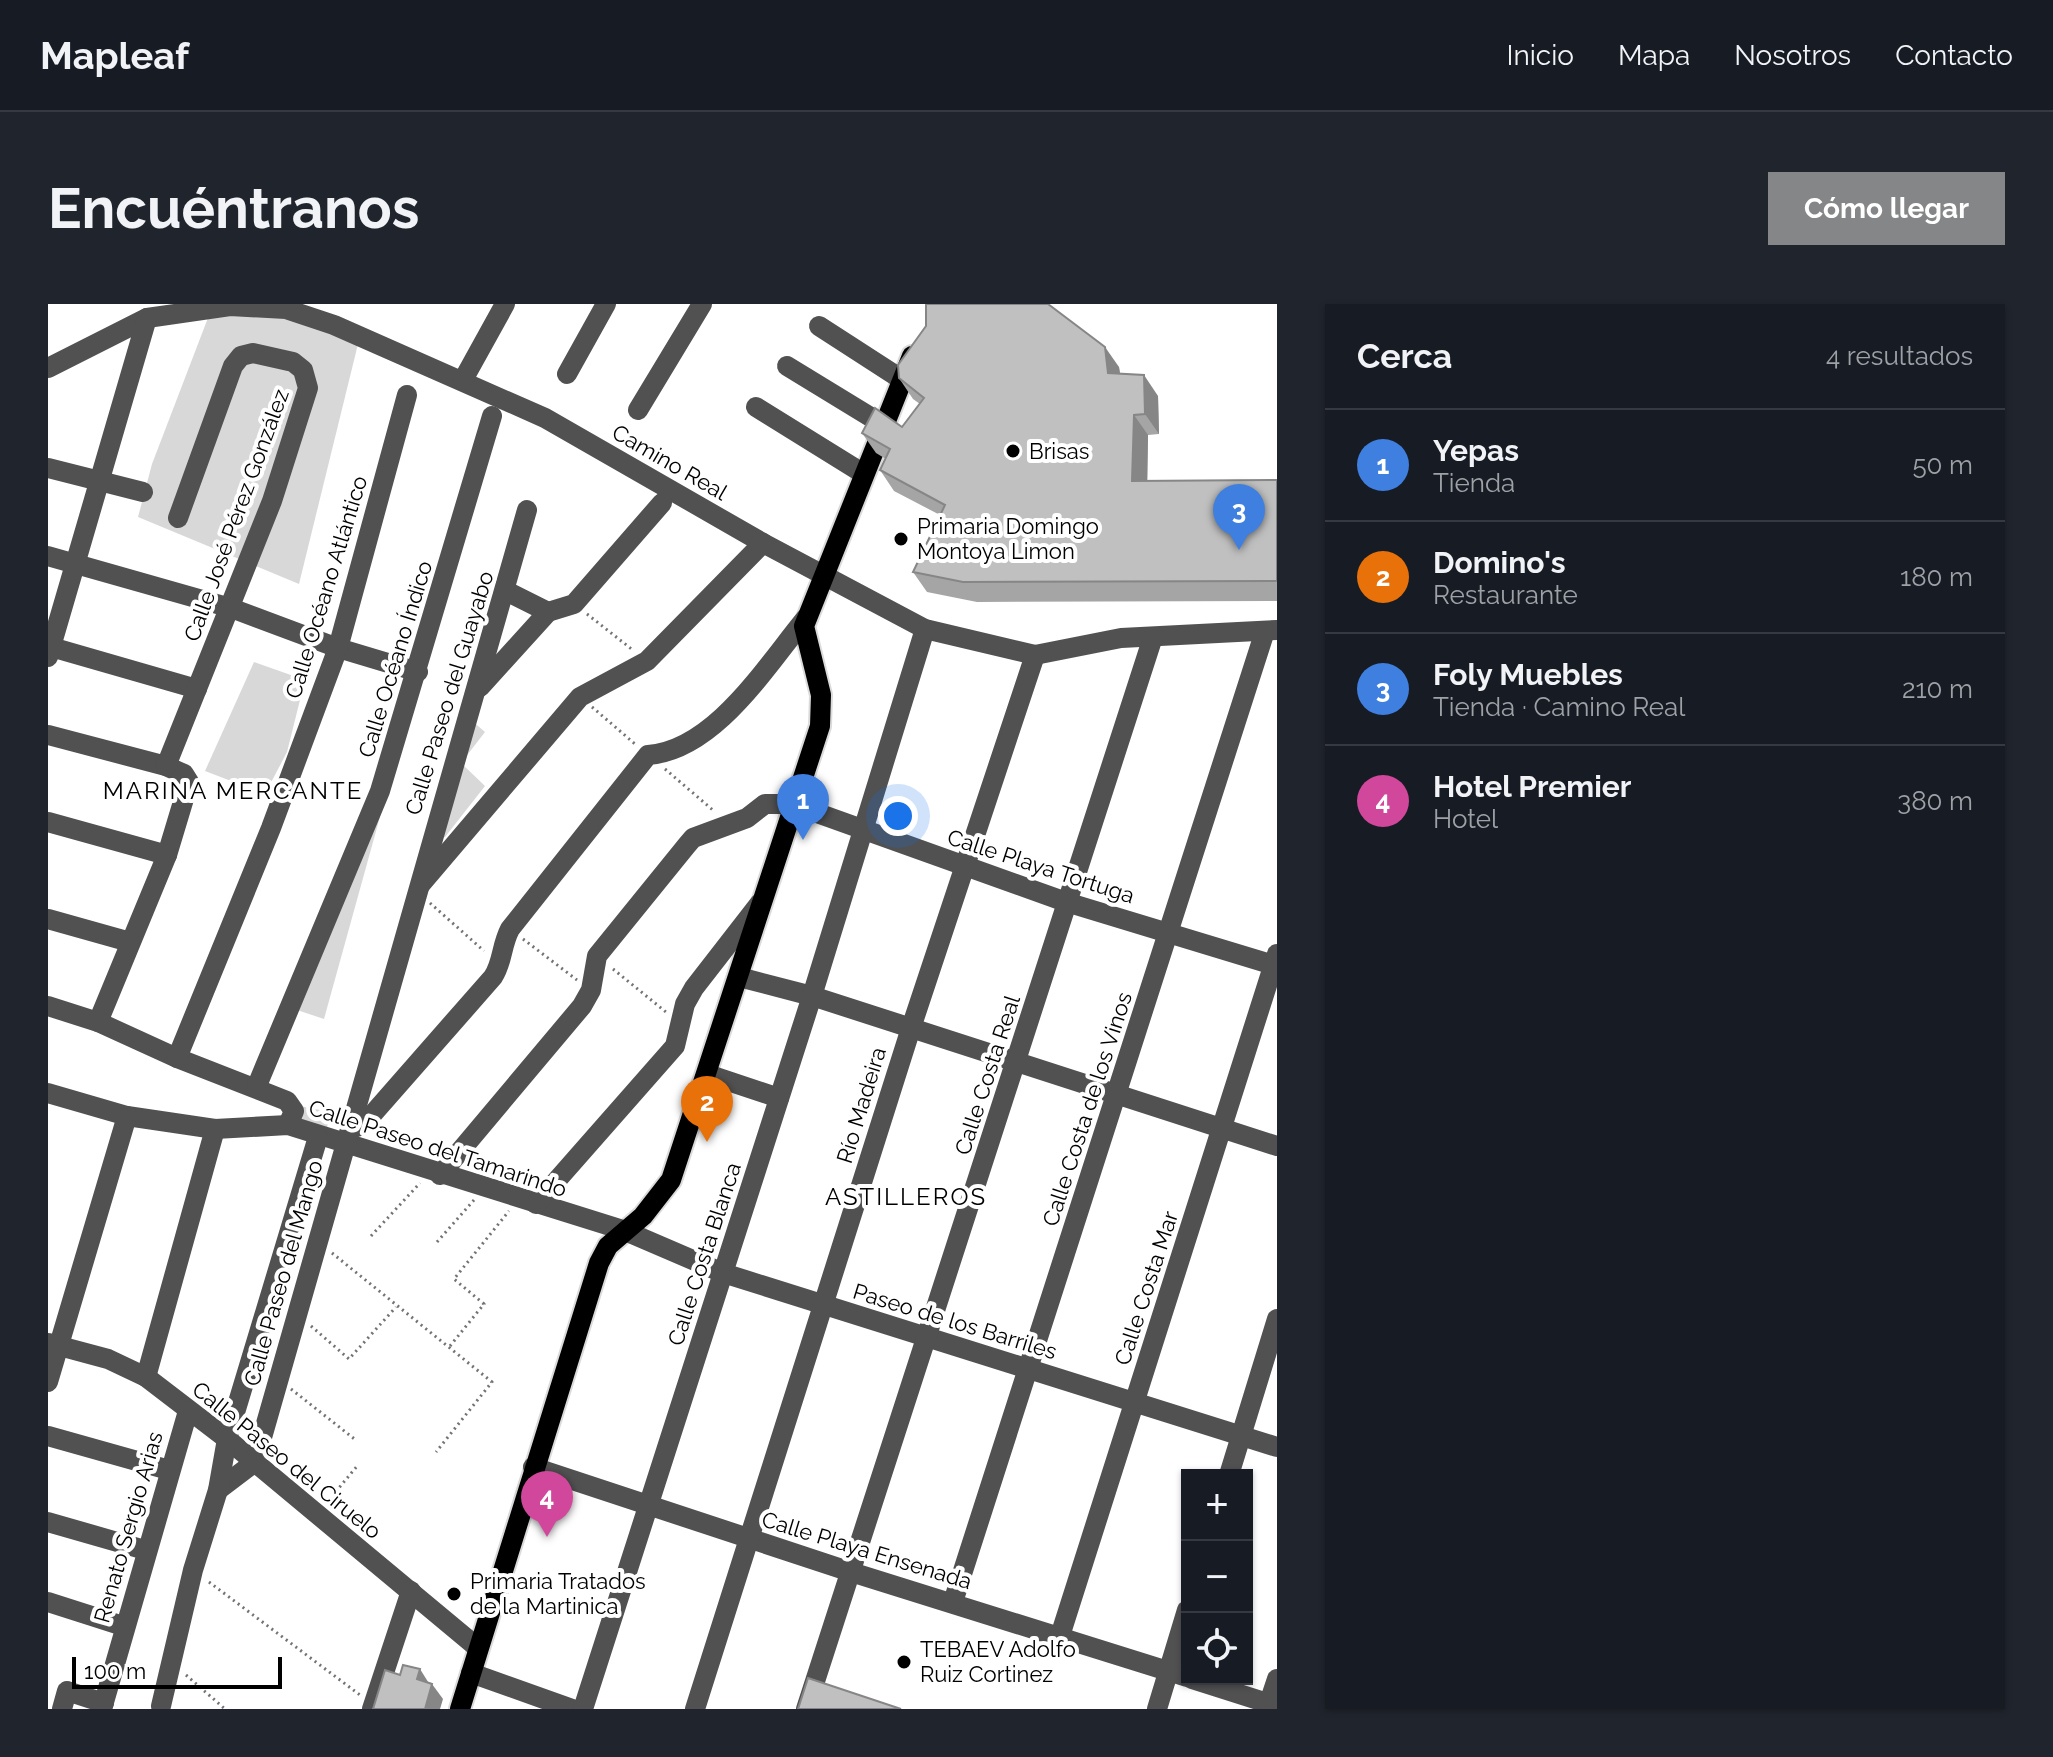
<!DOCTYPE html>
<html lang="es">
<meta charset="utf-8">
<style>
:root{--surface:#171b24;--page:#20242c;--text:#f1f3f6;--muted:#9ea1a6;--line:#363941;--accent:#858687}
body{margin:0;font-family:Raleway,sans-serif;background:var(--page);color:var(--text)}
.controls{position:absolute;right:24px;bottom:24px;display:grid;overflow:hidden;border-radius:0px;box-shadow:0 2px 6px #0004}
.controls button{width:72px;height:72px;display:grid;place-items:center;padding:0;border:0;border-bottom:2px solid var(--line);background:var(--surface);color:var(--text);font:40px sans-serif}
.scale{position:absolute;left:24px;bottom:20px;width:210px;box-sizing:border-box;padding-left:8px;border:4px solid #000;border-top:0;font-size:22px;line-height:28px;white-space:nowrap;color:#000;-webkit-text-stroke:6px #fff;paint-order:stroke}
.you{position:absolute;left:850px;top:512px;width:28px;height:28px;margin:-20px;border:6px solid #fff;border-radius:50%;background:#1a73e8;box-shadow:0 0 0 12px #1a73e833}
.badge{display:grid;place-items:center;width:52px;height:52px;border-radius:50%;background:var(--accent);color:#fff;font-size:26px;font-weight:700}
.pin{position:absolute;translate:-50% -66px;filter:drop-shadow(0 2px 4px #0008)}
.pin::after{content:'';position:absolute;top:42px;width:28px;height:24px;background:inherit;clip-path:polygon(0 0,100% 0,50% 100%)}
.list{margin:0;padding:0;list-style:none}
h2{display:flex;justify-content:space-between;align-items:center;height:104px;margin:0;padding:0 32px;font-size:34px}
h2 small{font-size:26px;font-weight:400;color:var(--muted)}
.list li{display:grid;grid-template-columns:52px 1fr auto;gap:24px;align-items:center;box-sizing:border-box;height:112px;padding:0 32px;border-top:2px solid var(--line)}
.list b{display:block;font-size:30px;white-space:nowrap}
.list p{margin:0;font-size:26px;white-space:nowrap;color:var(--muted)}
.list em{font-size:26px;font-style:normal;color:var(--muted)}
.icon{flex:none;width:44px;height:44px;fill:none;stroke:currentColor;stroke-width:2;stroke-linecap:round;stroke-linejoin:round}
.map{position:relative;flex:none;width:1229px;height:1405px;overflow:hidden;border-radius:0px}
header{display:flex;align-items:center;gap:48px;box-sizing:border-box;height:112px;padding:0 40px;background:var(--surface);border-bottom:2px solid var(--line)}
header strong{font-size:38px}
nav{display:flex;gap:44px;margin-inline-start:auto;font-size:28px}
.intro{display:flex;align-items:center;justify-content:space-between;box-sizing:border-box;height:192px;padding:0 48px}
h1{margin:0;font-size:56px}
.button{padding:20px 36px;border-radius:0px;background:var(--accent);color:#fff;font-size:28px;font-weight:700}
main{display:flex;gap:48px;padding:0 48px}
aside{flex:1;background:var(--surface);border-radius:0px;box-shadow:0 2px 6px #0004}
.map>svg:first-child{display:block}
.green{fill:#d8d8d8}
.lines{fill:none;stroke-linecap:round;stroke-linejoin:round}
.major-casing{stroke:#dbdbdb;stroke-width:24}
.path{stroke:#737373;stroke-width:3;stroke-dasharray:2 4;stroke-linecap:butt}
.minor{stroke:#515151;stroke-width:20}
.major{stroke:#000;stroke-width:20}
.wall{fill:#a5a5a5}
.shaded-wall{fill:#868686}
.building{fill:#c0c0c0;stroke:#868686;stroke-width:2}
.poi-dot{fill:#000;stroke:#fff;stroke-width:3}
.labels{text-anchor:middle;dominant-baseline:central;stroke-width:8;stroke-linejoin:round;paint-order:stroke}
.poi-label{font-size:22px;fill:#000;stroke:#fff;text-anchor:start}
.street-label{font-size:22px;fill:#000;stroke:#fff}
.neighbourhood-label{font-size:24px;letter-spacing:2px;fill:#000;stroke:#fff}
</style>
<header>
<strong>Mapleaf</strong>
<nav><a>Inicio</a><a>Mapa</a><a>Nosotros</a><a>Contacto</a></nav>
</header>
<div class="intro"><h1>Encuéntranos</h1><a class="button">Cómo llegar</a></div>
<main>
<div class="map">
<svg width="1229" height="1405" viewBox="0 0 1229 1405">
<rect width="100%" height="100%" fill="#fff"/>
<g class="green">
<polygon points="163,6 240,7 310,40 251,280 90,213 104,160"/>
<polygon points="206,358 257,376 239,448 217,490 157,467"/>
<polygon points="415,409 437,428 413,459 437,482 397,533 390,535"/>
<polygon points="338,491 276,715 237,702"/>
<polygon points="252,802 282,808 279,824 249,815"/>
</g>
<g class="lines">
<g class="major-casing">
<polyline id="major" points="412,1405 551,959 560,942 595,912 623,876 772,422 773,391 756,322 864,52"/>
</g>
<g class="path">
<polyline points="539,310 586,347"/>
<polyline points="544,403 587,440"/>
<polyline points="617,465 666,507"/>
<polyline points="382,599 436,647"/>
<polyline points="475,635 529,676"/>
<polyline points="565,665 618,708"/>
<polyline points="323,932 372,879"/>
<polyline points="389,938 426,896"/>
<polyline points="284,949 444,1078 388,1148"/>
<polyline points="263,1022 301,1055 348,1003"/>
<polyline points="402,1042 436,1000 406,975 461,907"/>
<polyline points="243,1085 309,1137"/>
<polyline points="280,1197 310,1161"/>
<polyline points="161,1278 312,1391"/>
<polyline points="138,1371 177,1405"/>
</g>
<g class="minor">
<polyline points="771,22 853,75"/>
<polyline points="739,62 834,120"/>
<polyline points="0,64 99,14 182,2 238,5 286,21 497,114 715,239 877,325 987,351 1073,334 1229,326"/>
<polyline points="519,70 558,0"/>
<polyline points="415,76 457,0"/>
<polyline points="708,103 816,170"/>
<polyline points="590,106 654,0"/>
<polyline points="0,164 95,188"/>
<polyline points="0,252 183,304 290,344 370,368"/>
<polyline points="458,287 500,308"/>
<polyline points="0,342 149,385"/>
<polyline points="0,353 99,14"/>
<polyline points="432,383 500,308 526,300 614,199"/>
<polyline points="0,431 118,462 136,470 141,478 119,551 50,718"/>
<polyline points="118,462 224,197 260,84 255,66 245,58 205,49 193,52 185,62 130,214"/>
<polyline points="0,518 119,551"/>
<polyline points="373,580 532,393 599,357 715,239"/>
<polyline points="0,615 82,638"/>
<polyline points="691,673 764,692 1229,842"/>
<polyline points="0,702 50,718 129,754 239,797 246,807 240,821"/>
<polyline points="129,754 223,524 290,344 359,91"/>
<polyline points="659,770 731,794"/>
<polyline points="208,784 332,487 444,112"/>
<polyline points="0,789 79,812 167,825 240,821 575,926 675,969 1229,1143"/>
<path d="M 302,825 L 312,822 L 323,812 L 445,673 C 455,658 453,642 462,625 L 600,451 C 667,446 718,362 758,314"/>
<polyline points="392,871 534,702 543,686 549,652 639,541 645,534 699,514 717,500 744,500 1018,598 1229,662"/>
<polyline points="488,900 627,742 637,700 646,684 712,599"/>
<polyline points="0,1039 60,1055 98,1073 179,1135 430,1344"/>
<polyline points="98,1073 167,825"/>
<polyline points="0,1078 79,812"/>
<polyline points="0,1132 121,1166"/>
<polyline points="485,1163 803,1268 1139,1373"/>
<polyline points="1181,1171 1229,1015"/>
<polyline points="170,1186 207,1158 479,206"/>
<polyline points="0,1218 97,1246"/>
<polyline points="0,1298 75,1322"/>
<polyline points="905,1298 1217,327"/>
<polyline points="1012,1332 1229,650"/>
<polyline points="423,1369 524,1405"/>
<polyline points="1144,1375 1229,1402"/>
<polyline points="113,1402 145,1266 170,1186 179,1135 270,833"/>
<polyline points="14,1405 19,1387 56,1399"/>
<polyline points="54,1405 140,1107"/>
<polyline points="324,1405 363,1287"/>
<polyline points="535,1405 764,692 877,325"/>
<polyline points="647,1405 863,724 987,351"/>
<polyline points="758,1405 1105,333"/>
<polyline points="1109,1405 1139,1306"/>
<polyline points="1219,1405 1229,1375"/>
</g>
<use href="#major" class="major"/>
</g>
<polygon class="wall" points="878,22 1071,63 1072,70 1110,92 1111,130 1100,131 1099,177 1229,176 1229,297 929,298 879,288 865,268 892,211 846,187 832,166 838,155 828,149 814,129 854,123 872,100 865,95 851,74"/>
<g class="shaded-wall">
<polygon points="1057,43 1071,63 1075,89 1060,69"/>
<polygon points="1096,71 1110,92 1111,130 1097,110"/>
<polygon points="1086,111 1100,131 1099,197 1084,177"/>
<polygon points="372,1365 382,1381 369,1375"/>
<polygon points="384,1380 395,1395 392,1405 377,1405"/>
</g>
<g class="building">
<polygon points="878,0 1000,0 1057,43 1060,69 1096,71 1097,110 1086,111 1084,177 1229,176 1229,277 915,278 865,268 897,201 832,166 842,145 814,129 827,104 854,123 876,94 851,74 850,61 878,22"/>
<polygon points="355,1361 372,1365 369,1375 384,1380 377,1405 325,1405 337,1366 352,1371"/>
<polygon points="760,1374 853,1405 750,1405"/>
</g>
<g class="poi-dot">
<circle cx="965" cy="147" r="8"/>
<circle cx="853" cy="235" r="8"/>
<circle cx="406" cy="1290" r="8"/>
<circle cx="856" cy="1358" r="8"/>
</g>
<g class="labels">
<g class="poi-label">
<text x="981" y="147">Brisas</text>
<text x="869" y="222">Primaria Domingo<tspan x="869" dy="25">Montoya Limon</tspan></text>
<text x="422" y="1277">Primaria Tratados<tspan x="422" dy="25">de la Martinica</tspan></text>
<text x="872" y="1345">TEBAEV Adolfo<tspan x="872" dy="25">Ruiz Cortinez</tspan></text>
</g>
<g class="street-label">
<text transform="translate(622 158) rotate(30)">Camino Real</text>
<text transform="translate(188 211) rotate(-70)">Calle José Pérez González</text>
<text transform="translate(278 283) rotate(-73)">Calle Océano Atlántico</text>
<text transform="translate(347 355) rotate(-73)">Calle Océano Índico</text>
<text transform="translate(401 389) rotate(-73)">Calle Paseo del Guayabo</text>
<text transform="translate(993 562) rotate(18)">Calle Playa Tortuga</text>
<text transform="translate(939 771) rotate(-72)">Calle Costa Real</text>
<text transform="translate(813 801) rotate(-73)">Río Madeira</text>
<text transform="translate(1039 805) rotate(-72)">Calle Costa de los Vinos</text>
<text transform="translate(390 844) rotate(18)">Calle Paseo del Tamarindo</text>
<text transform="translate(656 950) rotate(-72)">Calle Costa Blanca</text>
<text transform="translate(235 969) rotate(-74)">Calle Paseo del Mango</text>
<text transform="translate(1098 984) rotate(-72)">Calle Costa Mar</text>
<text transform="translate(907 1017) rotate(17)">Paseo de los Barriles</text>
<text transform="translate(239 1156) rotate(39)">Calle Paseo del Ciruelo</text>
<text transform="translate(80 1223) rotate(-74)">Renato Sergio Arias</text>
<text transform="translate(819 1246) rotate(17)">Calle Playa Ensenada</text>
</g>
<g class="neighbourhood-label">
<text x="185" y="486">MARINA MERCANTE</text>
<text x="858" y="892">ASTILLEROS</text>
</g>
</g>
</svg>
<div class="controls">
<button>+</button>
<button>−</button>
<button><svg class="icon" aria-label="locate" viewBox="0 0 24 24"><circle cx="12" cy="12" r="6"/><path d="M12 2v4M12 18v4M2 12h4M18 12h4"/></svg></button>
</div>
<div class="scale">100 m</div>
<div class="you"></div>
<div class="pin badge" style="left:755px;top:536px;background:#3f7fe0">1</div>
<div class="pin badge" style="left:659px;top:838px;background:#e8710a">2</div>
<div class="pin badge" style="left:1191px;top:246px;background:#3f7fe0">3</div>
<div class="pin badge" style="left:499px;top:1233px;background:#d1479c">4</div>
</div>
<aside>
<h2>Cerca<small>4 resultados</small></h2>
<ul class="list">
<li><span class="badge" style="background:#3f7fe0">1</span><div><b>Yepas</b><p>Tienda</p></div><em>50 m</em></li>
<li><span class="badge" style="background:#e8710a">2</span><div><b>Domino's</b><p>Restaurante</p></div><em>180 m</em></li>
<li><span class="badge" style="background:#3f7fe0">3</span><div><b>Foly Muebles</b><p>Tienda · Camino Real</p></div><em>210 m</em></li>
<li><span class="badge" style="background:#d1479c">4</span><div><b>Hotel Premier</b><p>Hotel</p></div><em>380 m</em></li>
</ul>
</aside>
</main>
